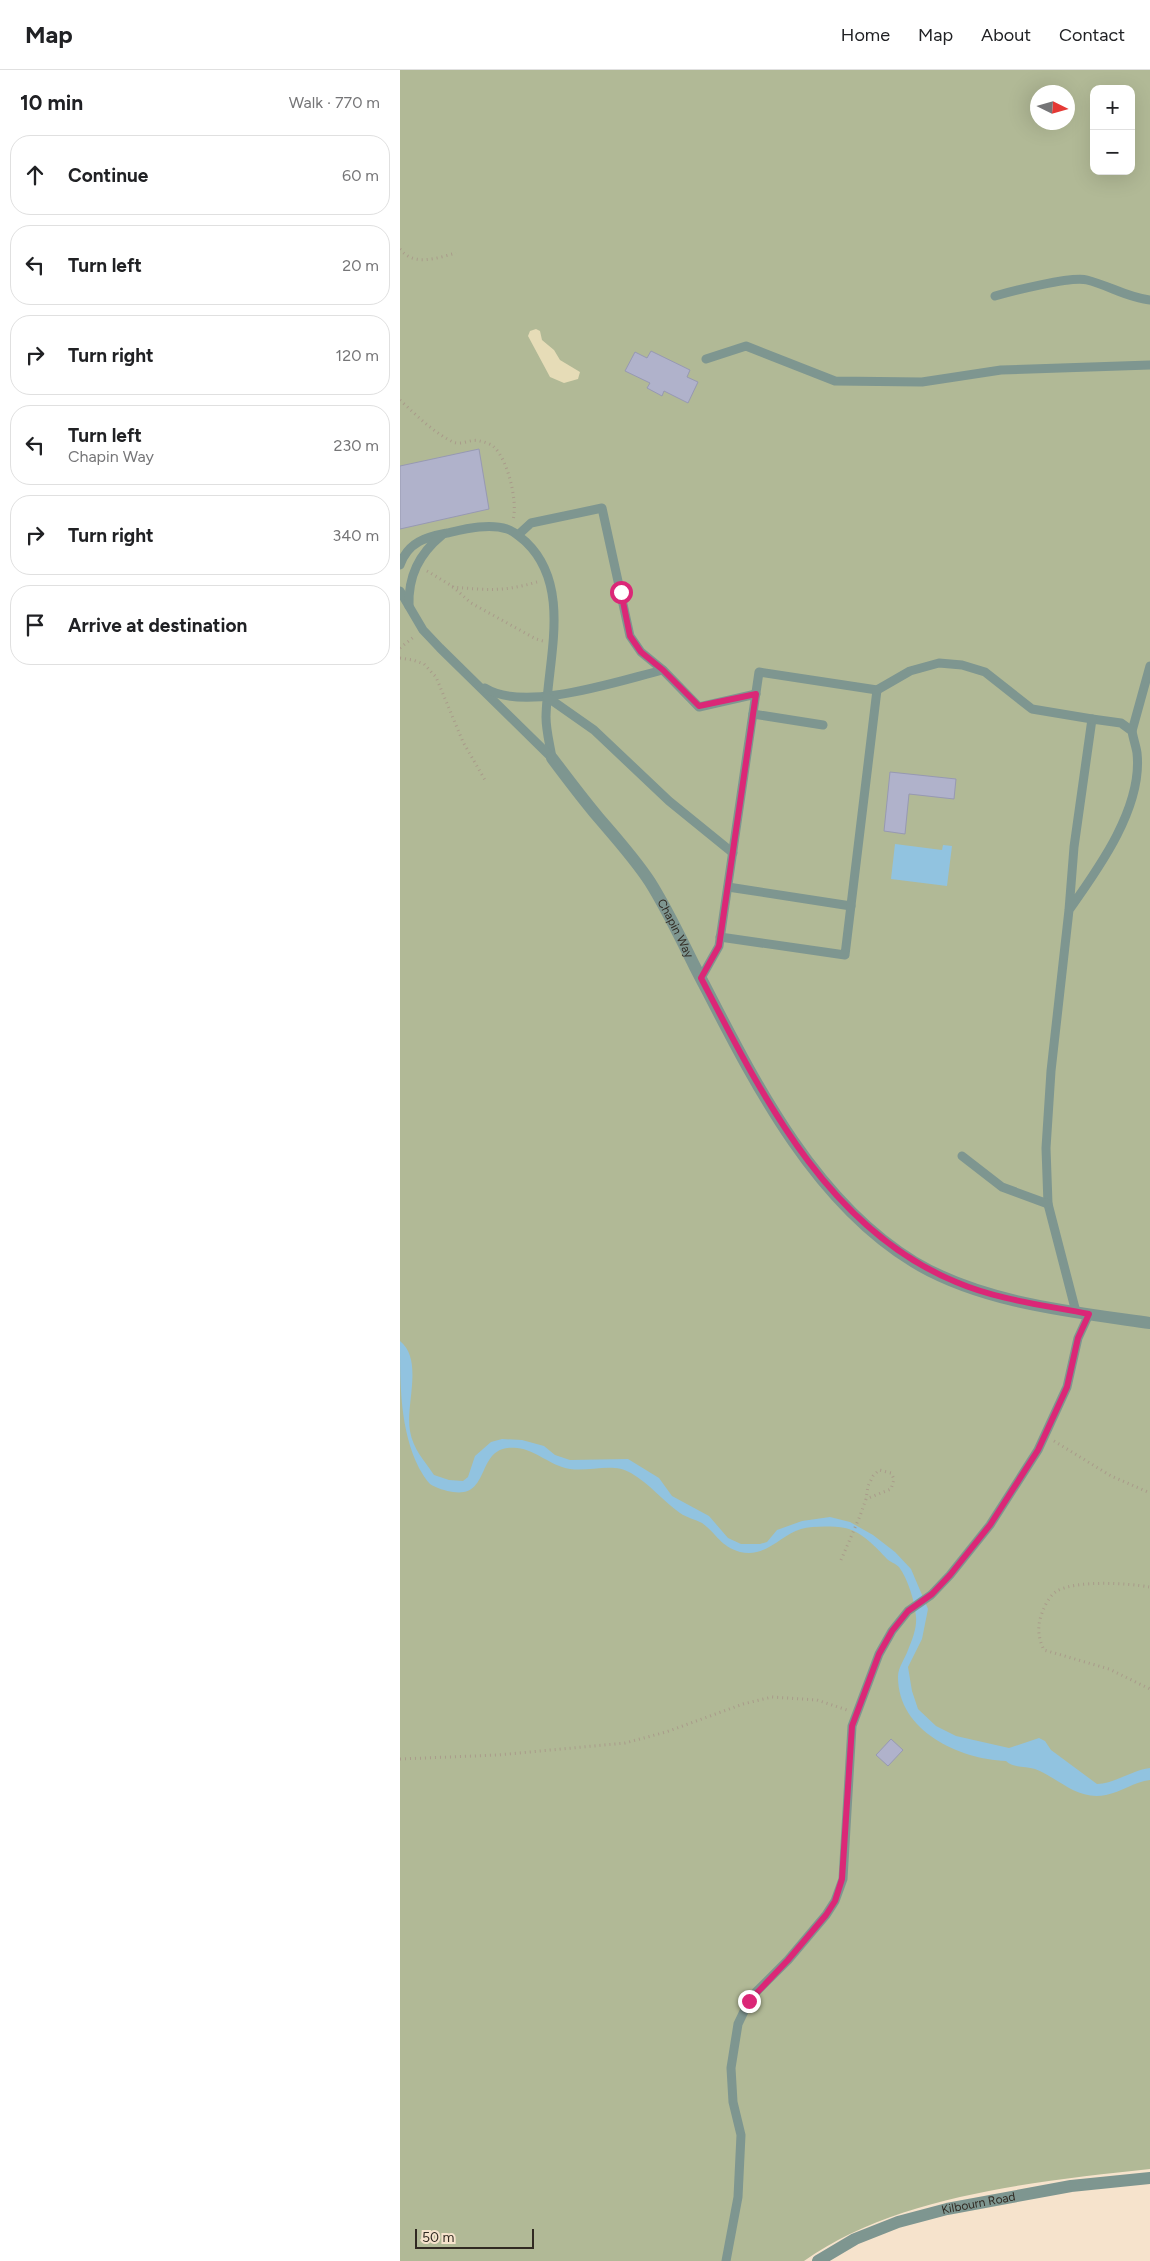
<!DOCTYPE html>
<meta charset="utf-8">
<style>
:root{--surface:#fff;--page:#f2f2f2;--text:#202124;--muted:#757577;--line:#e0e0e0}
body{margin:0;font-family:Figtree,sans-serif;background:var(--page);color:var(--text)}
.controls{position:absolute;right:15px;top:15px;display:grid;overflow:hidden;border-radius:10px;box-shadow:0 5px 20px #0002}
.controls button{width:45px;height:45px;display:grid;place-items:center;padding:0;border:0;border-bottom:1px solid var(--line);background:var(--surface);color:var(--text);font:25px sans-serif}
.compass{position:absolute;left:630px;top:15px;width:45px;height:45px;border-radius:50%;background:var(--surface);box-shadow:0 5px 20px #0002;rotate:95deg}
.scale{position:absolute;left:15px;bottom:12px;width:119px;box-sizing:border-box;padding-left:5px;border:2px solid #312a22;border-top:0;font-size:14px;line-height:18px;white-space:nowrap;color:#312a22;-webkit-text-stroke:4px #f6e3cc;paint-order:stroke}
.stop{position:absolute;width:15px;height:15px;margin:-11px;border:4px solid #db2777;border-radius:50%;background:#fff}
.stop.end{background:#db2777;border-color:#fff;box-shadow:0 1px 5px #0008}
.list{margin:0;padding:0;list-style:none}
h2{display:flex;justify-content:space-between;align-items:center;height:65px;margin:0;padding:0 20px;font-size:21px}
h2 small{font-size:16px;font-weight:400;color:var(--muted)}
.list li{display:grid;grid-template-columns:32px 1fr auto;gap:15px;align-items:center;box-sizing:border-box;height:80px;margin:0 10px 10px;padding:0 10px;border:1px solid var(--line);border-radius:20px}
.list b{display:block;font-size:19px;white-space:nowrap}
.list p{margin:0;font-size:16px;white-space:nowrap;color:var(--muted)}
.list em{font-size:16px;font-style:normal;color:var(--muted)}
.icon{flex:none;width:28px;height:28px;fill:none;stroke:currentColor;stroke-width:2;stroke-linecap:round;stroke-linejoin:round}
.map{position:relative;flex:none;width:750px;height:2191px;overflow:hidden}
header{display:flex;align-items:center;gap:30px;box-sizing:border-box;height:70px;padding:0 25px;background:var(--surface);border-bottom:1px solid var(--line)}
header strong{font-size:24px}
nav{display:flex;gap:28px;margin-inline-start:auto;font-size:18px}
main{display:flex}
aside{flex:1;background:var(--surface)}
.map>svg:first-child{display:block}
.green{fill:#b1b996;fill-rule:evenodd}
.sand{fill:#e6dcb7}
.water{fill:#91c3e0}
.building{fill:#b0b2cb;stroke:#9799b2}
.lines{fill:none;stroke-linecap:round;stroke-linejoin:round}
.path{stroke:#a99b8a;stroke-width:3;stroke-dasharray:1 4;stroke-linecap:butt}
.service{stroke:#7e9690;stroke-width:9}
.minor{stroke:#7e9690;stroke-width:12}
.route{stroke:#db2777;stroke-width:6}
.labels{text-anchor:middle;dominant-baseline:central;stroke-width:4;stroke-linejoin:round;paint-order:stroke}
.street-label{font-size:12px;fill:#312a22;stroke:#f6e3cc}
</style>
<header>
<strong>Map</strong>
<nav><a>Home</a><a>Map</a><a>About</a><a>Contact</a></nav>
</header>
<main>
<aside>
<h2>10 min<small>Walk · 770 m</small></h2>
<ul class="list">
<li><svg class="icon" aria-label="ahead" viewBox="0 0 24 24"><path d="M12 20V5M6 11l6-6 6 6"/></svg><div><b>Continue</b></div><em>60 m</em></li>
<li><svg class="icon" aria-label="left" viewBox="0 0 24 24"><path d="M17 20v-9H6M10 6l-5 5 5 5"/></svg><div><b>Turn left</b></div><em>20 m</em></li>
<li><svg class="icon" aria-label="right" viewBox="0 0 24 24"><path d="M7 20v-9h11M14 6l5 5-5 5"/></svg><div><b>Turn right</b></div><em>120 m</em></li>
<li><svg class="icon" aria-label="left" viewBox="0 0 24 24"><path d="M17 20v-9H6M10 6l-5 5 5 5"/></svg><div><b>Turn left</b><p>Chapin Way</p></div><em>230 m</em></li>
<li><svg class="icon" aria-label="right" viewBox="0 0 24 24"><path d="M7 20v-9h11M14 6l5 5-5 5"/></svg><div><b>Turn right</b></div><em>340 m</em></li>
<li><svg class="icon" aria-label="arrive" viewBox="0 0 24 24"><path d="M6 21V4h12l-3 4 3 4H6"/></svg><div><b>Arrive at destination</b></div></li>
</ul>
</aside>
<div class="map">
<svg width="750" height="2191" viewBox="0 0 750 2191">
<rect width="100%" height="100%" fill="#f6e3cc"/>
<path class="green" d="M 0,0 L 750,0 L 750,2099 C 639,2111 496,2125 404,2191 L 0,2191 ZM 694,19 L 731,19 L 731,101 L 694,101 ZM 638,22 L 668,22 L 668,52 L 638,52 Z"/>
<polygon class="sand" points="136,259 140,261 142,270 154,280 160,290 180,302 178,309 164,313 150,307 128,266 130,261"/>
<g class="water">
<polygon points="495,774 542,780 543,775 552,776 547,816 491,809"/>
<path d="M 0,1271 C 24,1290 5,1336 10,1361 C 13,1379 24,1390 34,1405 L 49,1410 L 63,1411 L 68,1407 L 75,1386 L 91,1372 L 102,1369 L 122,1370 L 144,1376 L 155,1385 L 170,1390 L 228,1389 L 259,1408 L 272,1426 L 309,1446 L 328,1468 L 341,1474 L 360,1474 L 367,1472 L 377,1460 L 402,1451 L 430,1447 L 450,1452 L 473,1465 L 495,1482 L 511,1499 L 528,1539 L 522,1569 L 508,1597 L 512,1621 L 518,1639 L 536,1656 L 556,1666 L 609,1678 L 639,1668 L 645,1671 L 651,1680 L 697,1714 C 714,1714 732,1700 750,1698 L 750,1710 C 734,1712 721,1722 706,1725 C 677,1731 659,1708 635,1699 C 626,1696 612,1698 606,1691 C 559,1689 498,1661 498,1607 C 498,1597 505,1589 508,1580 C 512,1570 517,1558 516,1547 C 515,1532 508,1509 499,1497 C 495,1493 490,1492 487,1489 C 477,1478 461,1461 445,1458 C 432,1456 413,1456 401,1459 C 379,1466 366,1488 340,1482 C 320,1476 317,1464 302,1453 C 295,1449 287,1448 280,1443 C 263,1431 250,1414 231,1403 C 213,1392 190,1402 170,1399 C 150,1396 137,1380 117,1378 C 74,1373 93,1428 53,1422 C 46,1421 36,1418 30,1414 C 26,1410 22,1403 19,1398 C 0,1360 0,1315 0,1271 Z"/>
</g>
<g class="building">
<polygon points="251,281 290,300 287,307 298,312 288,333 264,321 262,326 247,318 250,313 225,301 235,282 247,288"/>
<polygon points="79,379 89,439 0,459 0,396"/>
<polygon points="490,702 556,709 554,729 509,724 505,764 484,761"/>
<polygon points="491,1669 503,1680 488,1696 476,1685"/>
</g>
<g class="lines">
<g class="path">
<path d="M 0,179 C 14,197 37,188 56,183"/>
<path d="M 0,330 C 16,345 32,361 51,371 C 61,377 70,368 80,371 C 85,372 91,374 94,377 C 108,390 118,432 113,450"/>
<polyline points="27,501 52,516 71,533 136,569 143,571"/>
<path d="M 52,517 C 87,520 103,522 137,512"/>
<polyline points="0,578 15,566"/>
<polyline points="0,588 13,590 24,594 36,607 63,672 85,710"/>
<polyline points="654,1371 711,1406 750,1423"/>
<polyline points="441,1490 460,1446 466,1429 468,1416 473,1406 479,1400 491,1403 494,1409 491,1419 466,1429"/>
<path d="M 749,1517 C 728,1513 676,1510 657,1521 C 650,1525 645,1535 642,1543 C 637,1556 638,1568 644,1580 L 709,1599 L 750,1619"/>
<polyline points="0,1689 98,1685 225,1673 266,1662 343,1634 372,1627 417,1630 447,1640"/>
</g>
<g class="service">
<path d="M 595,226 C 613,221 671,206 687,210 C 708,215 728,228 750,230"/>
<polyline points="306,289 346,276 435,311 522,312 601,300 750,295"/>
<polyline points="118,465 131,453 202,438 230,566 241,582 263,600 299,637 356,624"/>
<path d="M 0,495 C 8,472 26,467 47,463 C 65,459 89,453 107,459 C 114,461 120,467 126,472 C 173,517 147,591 146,647 C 146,661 150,675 152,688"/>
<polyline points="0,521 23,560 40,578 152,688"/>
<path d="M 9,536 C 8,506 19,484 42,465"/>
<path d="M 85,618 C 125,643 218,611 263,600"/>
<polyline points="147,627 194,660 269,731 333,783"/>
<polyline points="353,644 423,655"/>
<polyline points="732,661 750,596"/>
<polyline points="328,817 451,836"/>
<path d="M 669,840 C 699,798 743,737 737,683 C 736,676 733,668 732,661 L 721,653 L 692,649 L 674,777 L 669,840 L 651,1001 L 646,1078 L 648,1134 L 676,1242"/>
<polyline points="320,867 445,885 477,620"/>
<polyline points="301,908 319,876 359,602 477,620 510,601 539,593 562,595 585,602 632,639 692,649"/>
<polyline points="562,1086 602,1117 648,1134"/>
<polyline points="326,2191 338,2127 341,2065 333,2032 331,1998 338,1954 349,1931 356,1922 388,1890 426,1845 435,1831 443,1809 452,1656 479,1584 492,1561 508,1541 531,1525 550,1505 590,1455 638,1380 667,1317 678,1268 689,1244"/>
</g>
<g class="minor">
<path id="s1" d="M 152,688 C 167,708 182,728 198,747 C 216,768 235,789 250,812 C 267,839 281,869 295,897 C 350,1003 409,1128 514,1192 C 582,1233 673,1242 750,1253"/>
<path id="s2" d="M 418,2191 L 455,2169 L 498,2152 L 547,2139 L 671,2116 L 750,2108"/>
</g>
</g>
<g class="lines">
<path class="route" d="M 221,522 L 230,566 L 241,582 L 263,600 L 299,636 L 356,624 L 319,876 L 301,908 C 362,1025 427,1159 556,1212 C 598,1230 644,1235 689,1244 L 678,1268 L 667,1317 L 638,1380 L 590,1455 L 550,1505 L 532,1524 L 508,1541 L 492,1561 L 479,1584 L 452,1656 L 442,1809 L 435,1831 L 426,1845 L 388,1890 L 349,1931"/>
</g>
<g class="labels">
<g class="street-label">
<text stroke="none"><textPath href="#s1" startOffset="211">Chapin Way</textPath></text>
<text stroke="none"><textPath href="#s2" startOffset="172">Kilbourn Road</textPath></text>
</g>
</g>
</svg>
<div class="controls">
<button>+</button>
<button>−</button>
</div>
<svg class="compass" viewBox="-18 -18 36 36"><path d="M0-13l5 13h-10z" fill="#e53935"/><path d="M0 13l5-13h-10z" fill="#757577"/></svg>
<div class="scale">50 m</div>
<div class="stop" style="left:221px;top:522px"></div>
<div class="stop end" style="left:349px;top:1931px"></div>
</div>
</main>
